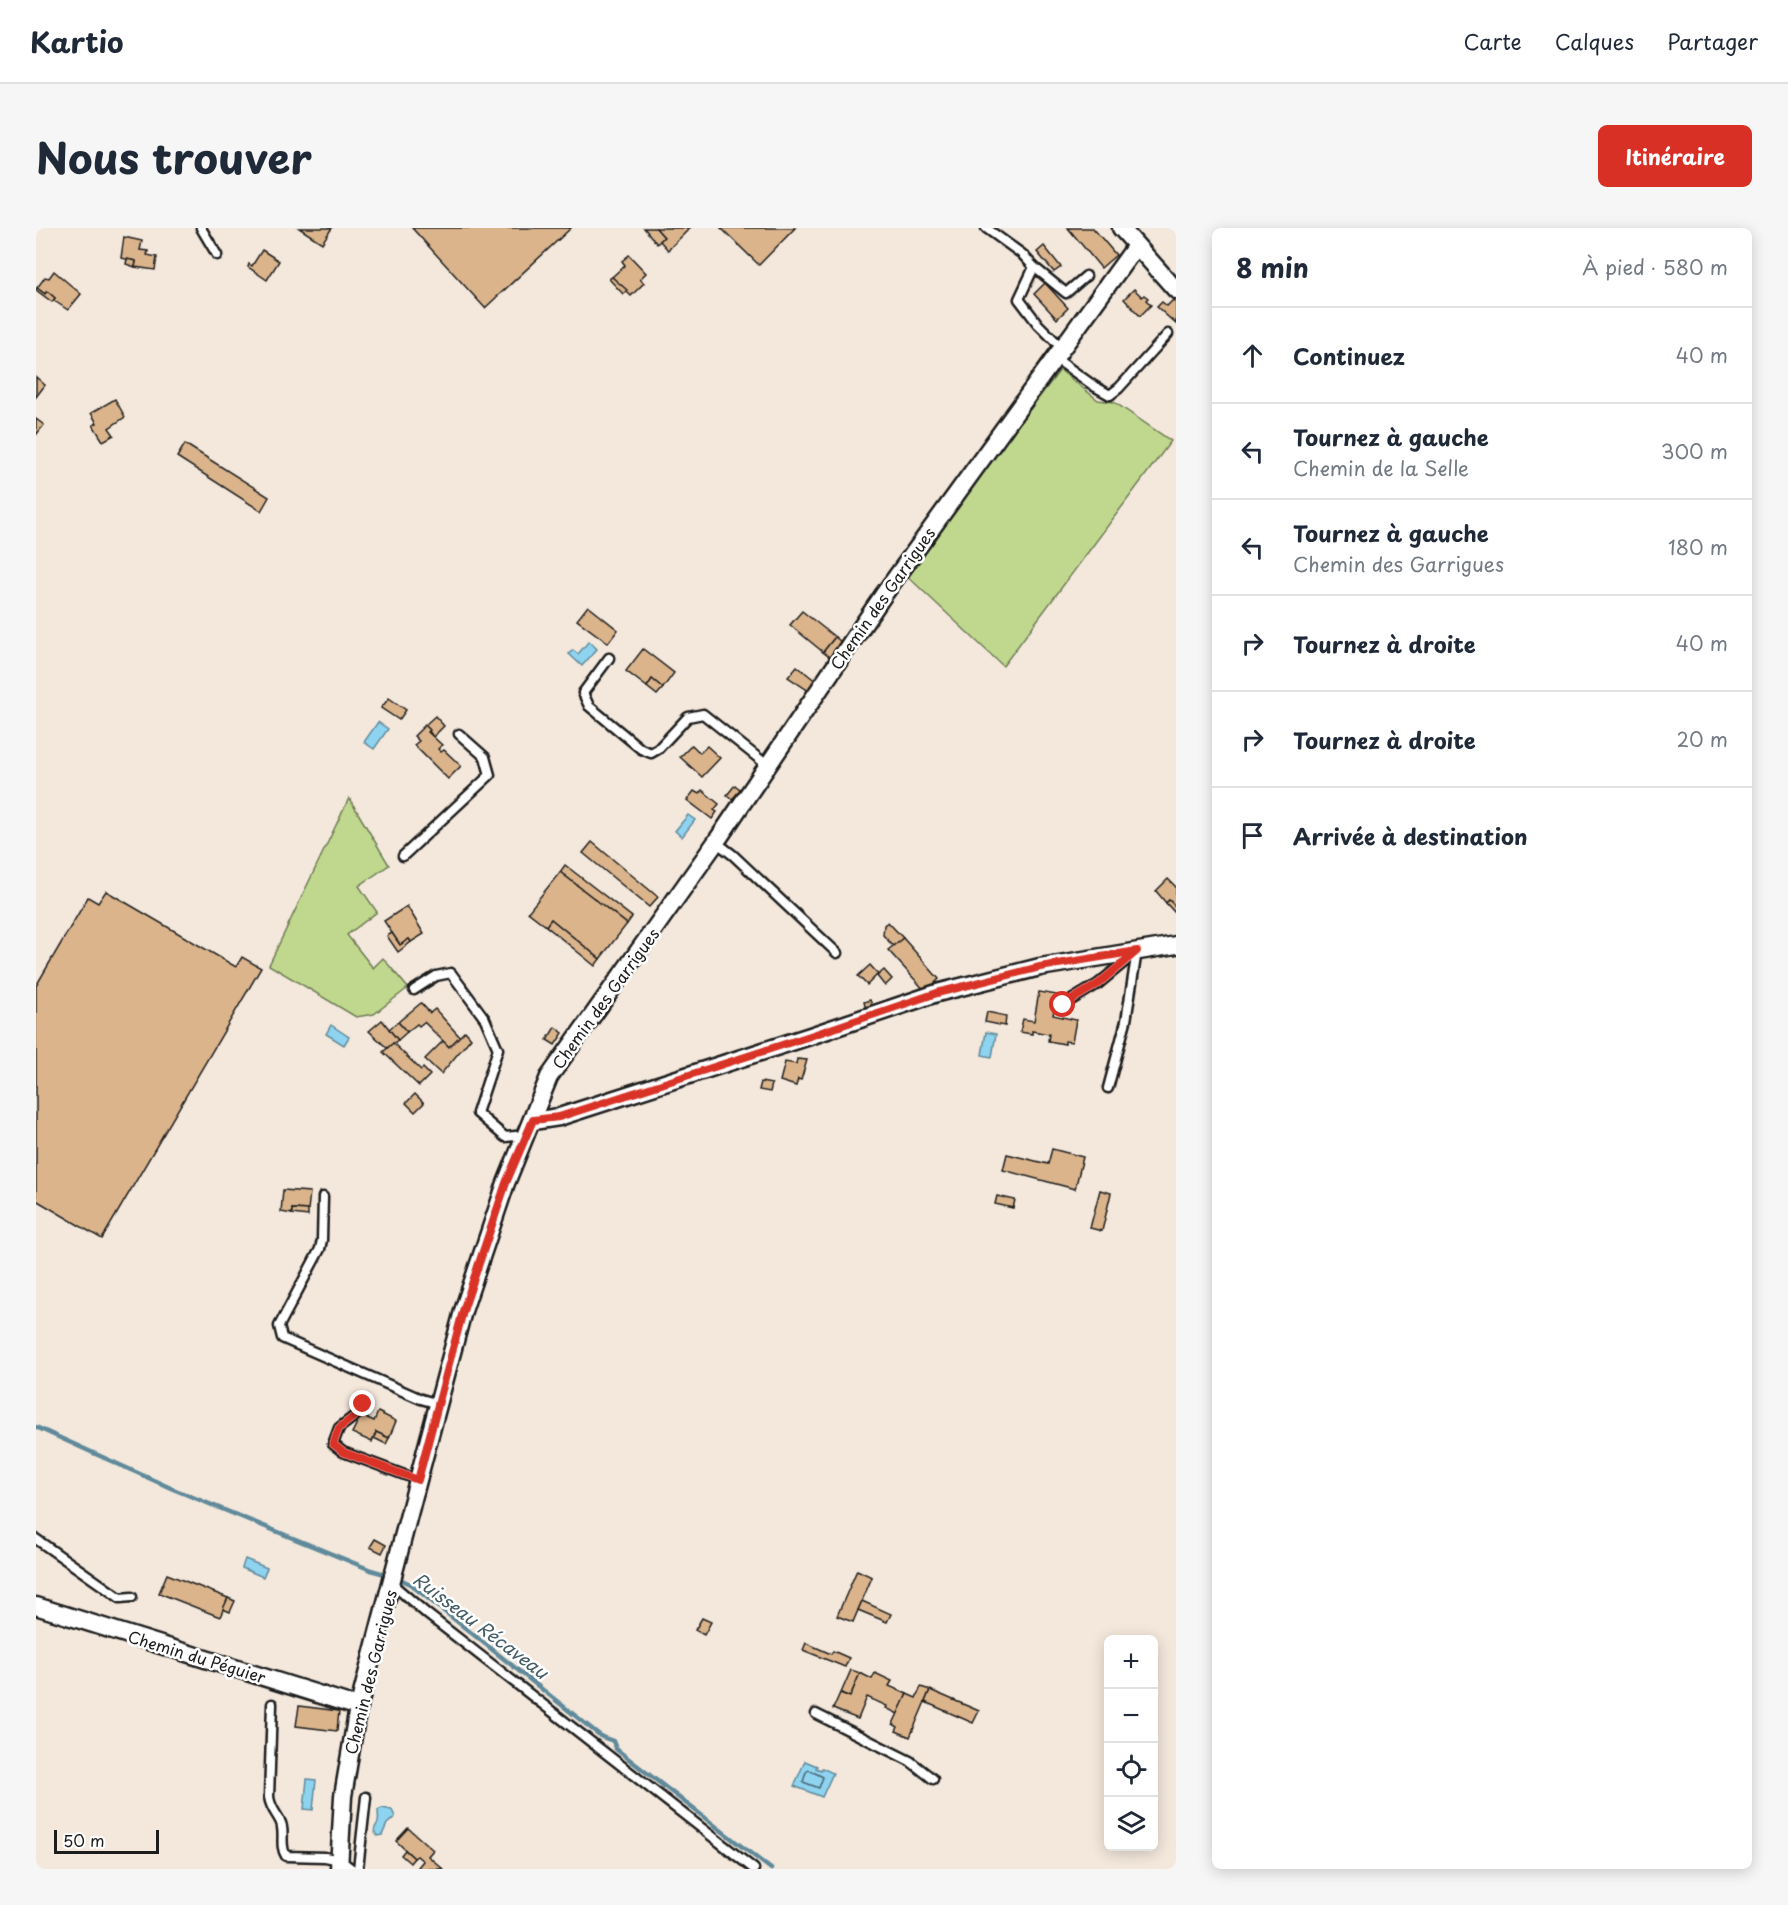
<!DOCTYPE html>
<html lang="fr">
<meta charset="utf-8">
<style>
:root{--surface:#fff;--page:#f6f6f7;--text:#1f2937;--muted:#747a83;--line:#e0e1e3;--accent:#d93025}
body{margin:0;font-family:"Playpen Sans",sans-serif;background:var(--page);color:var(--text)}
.controls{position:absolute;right:18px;bottom:18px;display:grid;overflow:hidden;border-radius:9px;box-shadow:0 3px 15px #0003}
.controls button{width:54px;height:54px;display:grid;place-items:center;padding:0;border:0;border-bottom:2px solid var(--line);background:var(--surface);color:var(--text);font:30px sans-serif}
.scale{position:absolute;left:18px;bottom:15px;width:105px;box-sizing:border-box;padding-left:6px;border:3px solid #1c1c1c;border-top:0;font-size:16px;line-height:21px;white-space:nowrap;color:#1c1c1c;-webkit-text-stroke:4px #fff;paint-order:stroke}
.stop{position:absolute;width:18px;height:18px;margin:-14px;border:4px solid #d93025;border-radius:50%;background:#fff}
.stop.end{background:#d93025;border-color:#fff;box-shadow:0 2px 6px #0008}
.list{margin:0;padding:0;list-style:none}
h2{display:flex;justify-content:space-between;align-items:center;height:78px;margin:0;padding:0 24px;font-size:26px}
h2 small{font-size:20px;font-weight:400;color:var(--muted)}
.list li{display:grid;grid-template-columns:39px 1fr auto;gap:18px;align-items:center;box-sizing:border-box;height:96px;padding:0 24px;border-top:2px solid var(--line)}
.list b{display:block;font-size:22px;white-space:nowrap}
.list p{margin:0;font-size:20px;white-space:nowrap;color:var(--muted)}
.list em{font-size:20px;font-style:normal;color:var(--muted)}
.icon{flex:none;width:33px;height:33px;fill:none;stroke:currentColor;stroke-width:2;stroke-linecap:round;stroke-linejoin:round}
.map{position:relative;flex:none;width:1140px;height:1641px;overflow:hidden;border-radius:9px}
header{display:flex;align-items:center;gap:36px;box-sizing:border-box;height:84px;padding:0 30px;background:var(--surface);border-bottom:2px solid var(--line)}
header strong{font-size:28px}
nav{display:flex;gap:33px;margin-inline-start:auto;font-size:21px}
.intro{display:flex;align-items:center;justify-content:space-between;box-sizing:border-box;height:144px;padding:0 36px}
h1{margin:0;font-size:42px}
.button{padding:15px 27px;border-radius:9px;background:var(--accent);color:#fff;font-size:21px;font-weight:700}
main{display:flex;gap:36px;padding:0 36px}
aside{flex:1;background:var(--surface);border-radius:9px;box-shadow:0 3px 15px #0003}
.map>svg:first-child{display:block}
.green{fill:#c0d88e;stroke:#6e7a55;stroke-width:1.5}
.water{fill:#8ed3ef;stroke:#608a9b;stroke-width:1.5}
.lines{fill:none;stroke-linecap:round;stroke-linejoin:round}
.shore{stroke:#4a6570;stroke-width:1.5}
.stream{stroke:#608a9b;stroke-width:4.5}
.building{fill:#dbb48c;stroke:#1c1c1c;stroke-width:1.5}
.service-casing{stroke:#1c1c1c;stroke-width:13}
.minor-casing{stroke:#1c1c1c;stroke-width:21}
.service{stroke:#fff;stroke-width:8}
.minor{stroke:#fff;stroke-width:16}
.route{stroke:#d93025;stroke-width:8}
.labels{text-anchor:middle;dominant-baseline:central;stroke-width:5;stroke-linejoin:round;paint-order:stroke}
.street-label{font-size:16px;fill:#1c1c1c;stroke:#fff}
.water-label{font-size:18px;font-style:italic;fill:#445c66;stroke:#fff}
</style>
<header>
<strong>Kartio</strong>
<nav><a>Carte</a><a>Calques</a><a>Partager</a></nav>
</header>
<div class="intro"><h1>Nous trouver</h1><a class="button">Itinéraire</a></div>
<main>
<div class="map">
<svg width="1140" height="1641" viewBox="0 0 1140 1641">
<rect width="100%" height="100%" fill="#f4e8dc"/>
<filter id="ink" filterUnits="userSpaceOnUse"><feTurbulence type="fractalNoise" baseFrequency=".0167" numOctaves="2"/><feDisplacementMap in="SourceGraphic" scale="12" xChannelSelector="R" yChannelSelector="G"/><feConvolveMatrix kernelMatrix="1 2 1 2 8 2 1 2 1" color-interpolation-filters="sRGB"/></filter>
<g filter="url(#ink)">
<g class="green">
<polygon points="1024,142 1062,172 1078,174 1135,213 967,438 869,346"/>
<polygon points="313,570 353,637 323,658 341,684 311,707 337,740 347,730 372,760 338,786 320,789 233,737"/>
</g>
<g class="water">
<polygon points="553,413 561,421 546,438 533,426 537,422 542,426"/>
<polygon points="342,494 352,501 338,521 328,514"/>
<polygon points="652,587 659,592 646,609 639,603"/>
<polygon points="295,797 313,809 308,817 290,806"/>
<polygon points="950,804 960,806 956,829 946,827"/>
<polygon points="209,1331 231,1340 227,1349 206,1340"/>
<polygon points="769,1533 781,1538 780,1540 785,1542 786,1540 797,1545 786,1569 758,1558"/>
<polygon points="271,1551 280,1552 277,1582 268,1581"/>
<path d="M 346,1580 L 356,1582 L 359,1589 L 351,1596 L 346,1607 L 341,1608 C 336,1601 339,1601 342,1594 C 343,1591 342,1586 342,1582 Z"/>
</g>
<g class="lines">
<polygon class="shore" points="773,1542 787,1549 783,1560 767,1554 770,1544"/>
<g class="stream">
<polyline points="0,1199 137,1261 335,1342 352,1347"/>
<polyline points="360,1349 374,1356 566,1509 577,1513 580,1521 735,1641"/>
</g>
</g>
<g class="building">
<polygon points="263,0 296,0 286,15"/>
<polygon points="376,0 535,0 449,80"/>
<polygon points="608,0 620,0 628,9 621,16"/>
<polygon points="620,0 654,0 632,22 624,13 628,9"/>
<polygon points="685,0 759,0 723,37"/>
<polygon points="1032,0 1057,0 1080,27 1065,40"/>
<polygon points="88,9 106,13 104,22 112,23 111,27 121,29 119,42 99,39 100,33 85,30"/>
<polygon points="1008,18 1025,39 1018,44 1001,24"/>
<polygon points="226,22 243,33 231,52 212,39 213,36 216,38"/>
<polygon points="593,27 610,45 604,51 608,55 595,68 576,49 589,37 586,33"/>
<polygon points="91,31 100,33 99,39 90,36"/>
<polygon points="18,43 45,66 32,82 17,72 19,70 11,63 9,66 1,60 9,49 13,50"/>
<polygon points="576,49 591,62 587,66 573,51"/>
<polygon points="1009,55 1032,80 1021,91 998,66"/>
<polygon points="1,60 9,66 11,63 19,70 16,74 0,62"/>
<polygon points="1098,61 1106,69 1108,67 1112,70 1110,72 1115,77 1104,88 1088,71"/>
<polygon points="1137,72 1140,75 1140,96 1121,79 1126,74 1131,78"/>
<polygon points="0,149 9,157 0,169"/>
<polygon points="79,171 89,189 73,200 78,207 67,213 57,197 61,195 55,185"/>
<polygon points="0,191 8,197 0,207"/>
<polygon points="149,216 233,269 225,283 141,229"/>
<polygon points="552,378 582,402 572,415 541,392"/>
<polygon points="766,383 799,409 787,424 754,397"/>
<polygon points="799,409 809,417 796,431 787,424"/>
<polygon points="607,421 638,445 627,460 616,451 611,459 590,443"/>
<polygon points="761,438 781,454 773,463 752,449"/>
<polygon points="616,451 627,460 621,467 611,459"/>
<polygon points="353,470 370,482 363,492 345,480"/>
<polygon points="399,488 408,498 397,509 389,497"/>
<polygon points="389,497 394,502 392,504 406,517 402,521 405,524 408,522 425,538 412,551 378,517 383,513 378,508"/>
<polygon points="656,517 664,525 671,518 684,530 666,549 644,529"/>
<polygon points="699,557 705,562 696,571 691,567"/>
<polygon points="666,562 683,576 678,582 681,584 676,591 651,572 658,563 663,566"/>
<polygon points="556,614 622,669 613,679 547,625"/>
<polygon points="529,637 596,689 591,696 524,644"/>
<polygon points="524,644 591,696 564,731 515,691 510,698 492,684"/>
<polygon points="1132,651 1140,659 1140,679 1133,672 1130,675 1120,663"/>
<polygon points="70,663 200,739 206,729 225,740 66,1011 0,972 0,758 52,669 62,675"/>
<polygon points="1133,672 1140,679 1140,686 1130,675"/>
<polygon points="371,678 388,706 375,714 373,711 364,717 348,693"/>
<polygon points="515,691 564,731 559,738 510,698"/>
<polygon points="852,694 867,710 857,718 847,707 848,697"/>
<polygon points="356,705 364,717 373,711 375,714 362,724 351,708"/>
<polygon points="867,710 903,751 890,764 852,722"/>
<polygon points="834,737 842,746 831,757 822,748"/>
<polygon points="848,742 856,751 849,758 841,748"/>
<polygon points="1003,764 1021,767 1017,787 1040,792 1036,814 1029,813 1029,816 1012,813 1013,806 996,803 996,806 984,804 987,791 998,793"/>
<polygon points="834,772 838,782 831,785 828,774"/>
<polygon points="385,775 394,785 399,781 424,809 413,819 388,794 383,798 381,796 371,804 362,794"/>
<polygon points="951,784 970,788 969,798 949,794"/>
<polygon points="346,792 362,812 351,820 333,803"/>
<polygon points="362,794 371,804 362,812 353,801"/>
<polygon points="519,799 527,805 519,817 511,812"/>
<polygon points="429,803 435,810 405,846 389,831 407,813 413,819"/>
<polygon points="357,815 385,842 387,840 394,847 383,858 347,824"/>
<polygon points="761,831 771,832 765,852 762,851 760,858 744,853 749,834 760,836"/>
<polygon points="725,854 736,856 734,864 723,862"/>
<polygon points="379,866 388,875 379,884 370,875"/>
<polygon points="1016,921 1047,929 1039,961 967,942 971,926 1012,936"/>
<polygon points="247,962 274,964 272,982 256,981 256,986 245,984"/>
<polygon points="1064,962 1075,965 1066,1003 1054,1000"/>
<polygon points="961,968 979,972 977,980 959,976"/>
<polygon points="256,981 272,982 272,988 256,986"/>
<polygon points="342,1184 360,1193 353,1210 340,1204 336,1214 316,1205 325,1187 338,1193"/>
<polygon points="340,1204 353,1210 350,1216 338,1210"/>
<polygon points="339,1311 350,1317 346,1325 334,1319"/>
<polygon points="821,1342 836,1349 817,1394 801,1388"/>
<polygon points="131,1346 192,1370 184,1389 123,1365"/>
<polygon points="192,1370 199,1373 194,1384 187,1381"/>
<polygon points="826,1373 855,1386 851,1394 822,1382"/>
<polygon points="666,1390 675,1394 668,1407 659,1402"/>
<polygon points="770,1415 795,1426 797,1423 813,1430 809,1439 767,1422"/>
<polygon points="815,1442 824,1445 814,1469 805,1465"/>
<polygon points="824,1445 836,1451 839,1445 856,1453 853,1458 871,1466 862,1486 850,1480 851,1478 831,1469 822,1491 797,1481 804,1465 814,1469"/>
<polygon points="885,1459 894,1462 874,1509 860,1503 862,1499 857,1496 871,1466 880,1470"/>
<polygon points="894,1462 943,1483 937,1495 889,1474"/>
<polygon points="263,1478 303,1483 301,1503 260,1498"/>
<polygon points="372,1600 397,1622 392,1628 407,1641 384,1641 382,1639 387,1633 381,1628 378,1630 360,1613"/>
<polygon points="369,1622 378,1630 374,1635 365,1627"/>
</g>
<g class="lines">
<g class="service-casing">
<g id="service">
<polyline points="165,0 181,27"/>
<polyline points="950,0 986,26 998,39"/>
<polyline points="1026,120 1002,96 983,71 998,39 1030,65 1050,48"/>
<polyline points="1019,130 1058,158 1074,167 1083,160 1132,106"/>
<polyline points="573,430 547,465 553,478 605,521 615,525 622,521 652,489 667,486 731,537"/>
<polyline points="680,614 697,627 801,725"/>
<polyline points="367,628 454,547 449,529 423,506"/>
<polyline points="378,762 400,748 415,745 449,791 462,821 441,885 469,909 490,907"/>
<polyline points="1027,777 1062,756 1097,727"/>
<polyline points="1072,860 1090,793 1101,723"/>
<polyline points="287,969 286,1012 284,1021 243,1098 246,1110 385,1171 403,1176"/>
<polyline points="327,1176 320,1187 303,1200 297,1216 307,1224 382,1252"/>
<polyline points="0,1311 84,1370 96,1369"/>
<polyline points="355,1355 391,1386 718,1641"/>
<path d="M 236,1476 L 233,1569 C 235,1584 245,1589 246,1599 C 248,1610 244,1618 250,1628 L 289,1629 L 304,1632 L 316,1641"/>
<polyline points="780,1486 874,1533 897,1551"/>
<polyline points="322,1641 330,1569"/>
</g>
</g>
<g class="minor-casing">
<g id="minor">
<polyline points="1085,0 1140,62"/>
<polyline points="497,893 523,889 774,808 901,765 1004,739 1140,717"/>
<polyline points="0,1378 323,1479"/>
<polyline points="303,1641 307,1568 321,1485 382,1252 427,1083 470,955 513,849 680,614 848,366 1100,18"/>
</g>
</g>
<use href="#service" class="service"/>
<use href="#minor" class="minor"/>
</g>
</g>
<g class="lines" filter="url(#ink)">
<polyline class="route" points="327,1176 320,1187 303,1200 297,1216 307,1224 382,1252 427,1083 470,955 497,892 523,889 774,808 901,765 1004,739 1101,723 1062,756 1027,777"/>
</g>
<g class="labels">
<g class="street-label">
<text transform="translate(846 370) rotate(-55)">Chemin des Garrigues</text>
<text transform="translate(569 770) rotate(-54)">Chemin des Garrigues</text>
<text transform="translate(161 1428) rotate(17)">Chemin du Péguier</text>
<text transform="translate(334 1444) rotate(-76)">Chemin des Garrigues</text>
</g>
<g class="water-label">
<text transform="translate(445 1397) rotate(37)">Ruisseau Récaveau</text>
</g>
</g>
</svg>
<div class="controls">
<button>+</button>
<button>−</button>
<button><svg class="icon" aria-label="locate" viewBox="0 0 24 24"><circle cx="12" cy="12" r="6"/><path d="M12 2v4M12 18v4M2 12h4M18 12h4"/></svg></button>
<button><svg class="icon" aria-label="layers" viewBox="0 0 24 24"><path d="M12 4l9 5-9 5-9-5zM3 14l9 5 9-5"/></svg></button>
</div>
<div class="scale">50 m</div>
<div class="stop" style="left:1027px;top:777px"></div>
<div class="stop end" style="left:327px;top:1176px"></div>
</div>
<aside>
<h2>8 min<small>À pied · 580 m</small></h2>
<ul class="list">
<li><svg class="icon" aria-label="ahead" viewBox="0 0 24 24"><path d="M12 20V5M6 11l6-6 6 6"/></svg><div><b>Continuez</b></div><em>40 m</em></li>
<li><svg class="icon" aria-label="left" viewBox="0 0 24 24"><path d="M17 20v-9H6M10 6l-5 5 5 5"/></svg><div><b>Tournez à gauche</b><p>Chemin de la Selle</p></div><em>300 m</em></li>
<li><svg class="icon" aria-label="left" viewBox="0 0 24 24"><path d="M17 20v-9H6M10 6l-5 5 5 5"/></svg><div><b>Tournez à gauche</b><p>Chemin des Garrigues</p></div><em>180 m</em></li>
<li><svg class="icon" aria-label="right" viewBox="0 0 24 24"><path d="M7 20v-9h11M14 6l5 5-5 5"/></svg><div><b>Tournez à droite</b></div><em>40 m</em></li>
<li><svg class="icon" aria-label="right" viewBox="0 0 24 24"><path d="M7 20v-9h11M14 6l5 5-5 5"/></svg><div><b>Tournez à droite</b></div><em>20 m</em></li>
<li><svg class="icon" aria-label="arrive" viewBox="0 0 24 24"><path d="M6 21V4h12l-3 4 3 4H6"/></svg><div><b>Arrivée à destination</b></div></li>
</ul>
</aside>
</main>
